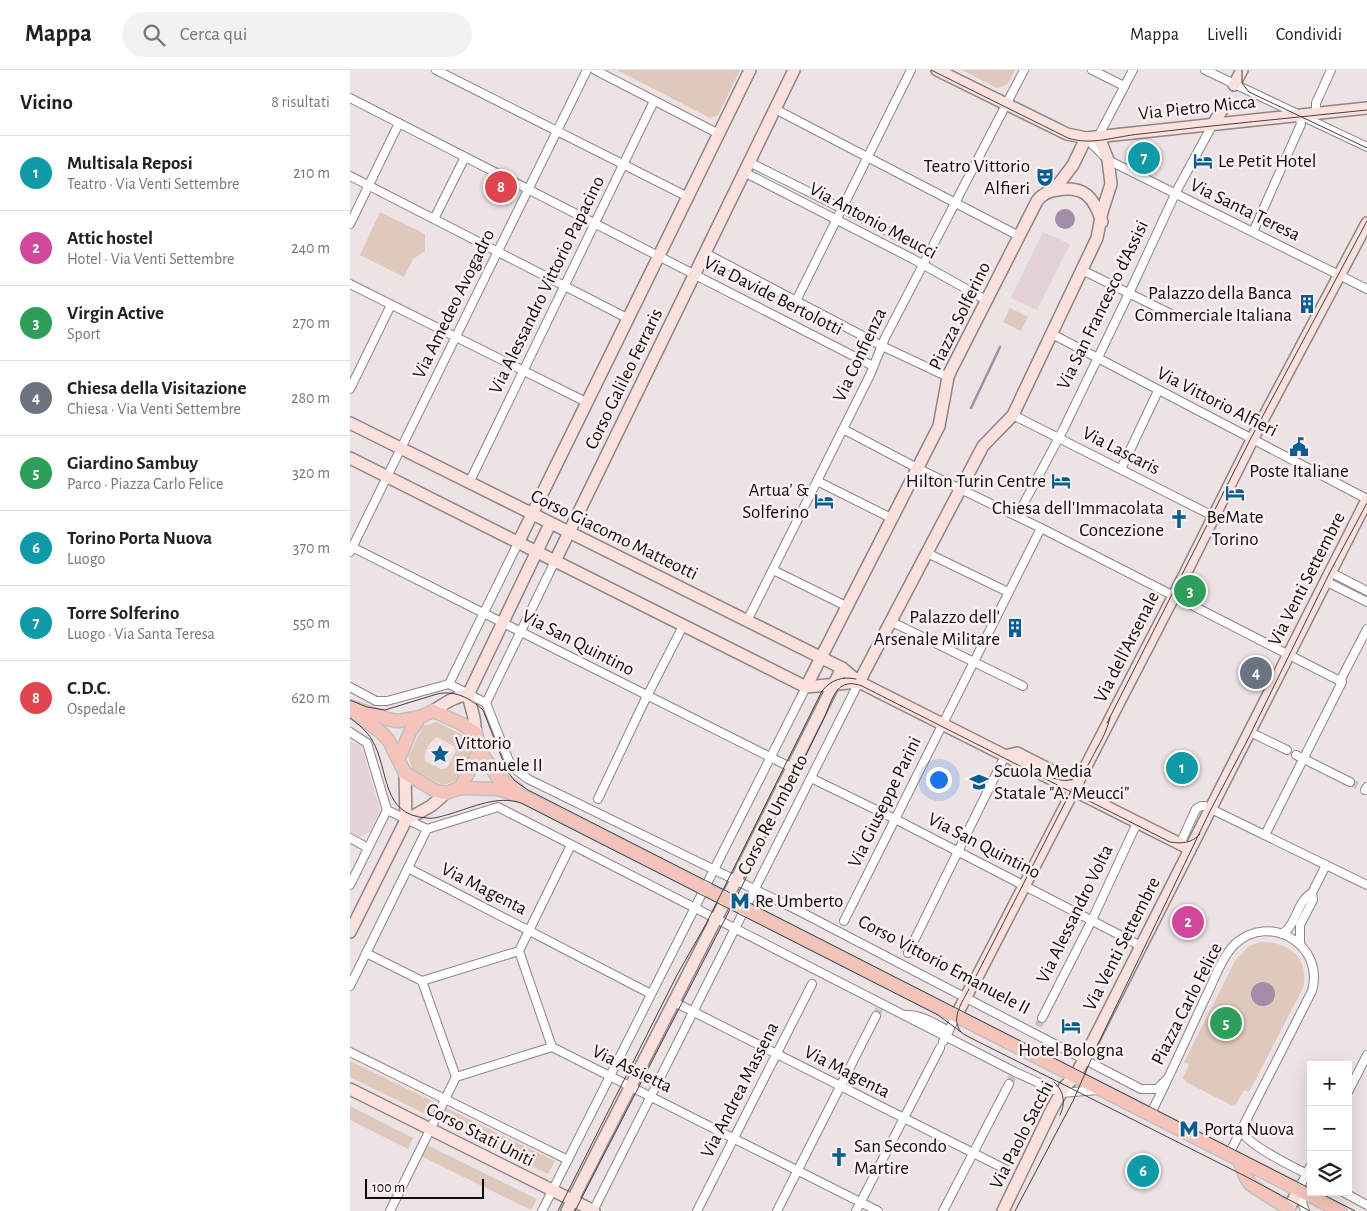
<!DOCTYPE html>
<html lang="it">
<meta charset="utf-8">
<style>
:root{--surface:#fff;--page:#f2f2f2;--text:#222;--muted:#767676;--line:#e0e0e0;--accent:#b45309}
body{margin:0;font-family:"Alegreya Sans",sans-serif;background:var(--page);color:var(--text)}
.controls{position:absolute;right:15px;bottom:15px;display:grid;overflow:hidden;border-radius:0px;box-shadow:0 5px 20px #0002}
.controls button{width:45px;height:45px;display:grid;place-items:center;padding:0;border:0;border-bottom:1px solid var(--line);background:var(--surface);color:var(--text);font:25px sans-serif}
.scale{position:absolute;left:15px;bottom:12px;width:119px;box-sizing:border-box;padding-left:5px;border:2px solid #100d0d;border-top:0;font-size:14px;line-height:18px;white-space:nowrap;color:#100d0d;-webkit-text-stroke:4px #faf0f1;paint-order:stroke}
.you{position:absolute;left:588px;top:709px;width:18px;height:18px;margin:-12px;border:4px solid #fff;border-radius:50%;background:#1a73e8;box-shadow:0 0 0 8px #1a73e833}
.badge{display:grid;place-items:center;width:32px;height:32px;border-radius:50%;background:var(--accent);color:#fff;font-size:16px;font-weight:700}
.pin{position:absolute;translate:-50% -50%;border:2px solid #fff;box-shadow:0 1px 5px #0006}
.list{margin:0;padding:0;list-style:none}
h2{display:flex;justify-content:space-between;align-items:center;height:65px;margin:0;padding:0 20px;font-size:21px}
h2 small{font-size:16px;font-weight:400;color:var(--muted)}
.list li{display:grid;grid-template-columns:32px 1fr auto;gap:15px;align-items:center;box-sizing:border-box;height:75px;padding:0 20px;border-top:1px solid var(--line)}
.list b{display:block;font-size:19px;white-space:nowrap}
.list p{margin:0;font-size:16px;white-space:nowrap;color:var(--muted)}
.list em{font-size:16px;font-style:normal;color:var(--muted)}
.icon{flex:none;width:28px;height:28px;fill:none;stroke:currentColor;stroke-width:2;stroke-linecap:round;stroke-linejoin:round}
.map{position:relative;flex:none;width:1017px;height:1141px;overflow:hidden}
header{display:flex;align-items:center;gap:30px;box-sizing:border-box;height:70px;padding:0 25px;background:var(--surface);border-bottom:1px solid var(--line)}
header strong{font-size:24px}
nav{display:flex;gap:28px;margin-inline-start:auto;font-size:18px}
.search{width:350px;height:45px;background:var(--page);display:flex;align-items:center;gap:12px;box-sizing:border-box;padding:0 18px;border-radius:28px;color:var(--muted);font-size:19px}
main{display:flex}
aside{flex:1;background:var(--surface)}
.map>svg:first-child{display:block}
.built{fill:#e5d2d5}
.green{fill:#dfc9bb;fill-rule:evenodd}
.water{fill:#a18ea8}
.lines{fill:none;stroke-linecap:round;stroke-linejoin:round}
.stream{stroke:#a18ea8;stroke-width:2.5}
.street-tunnel{stroke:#ccc2c4;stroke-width:8;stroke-dasharray:8 4;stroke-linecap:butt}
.street-casing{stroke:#8e8587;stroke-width:10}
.secondary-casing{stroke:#8e8587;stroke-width:14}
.primary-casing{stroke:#c1c0c0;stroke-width:15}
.street{stroke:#fff;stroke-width:8}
.secondary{stroke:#fae1dd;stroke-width:11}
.primary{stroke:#f4c4bb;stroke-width:12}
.tram{stroke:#454041;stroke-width:1}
.labels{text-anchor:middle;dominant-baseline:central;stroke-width:5;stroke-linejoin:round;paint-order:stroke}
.street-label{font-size:19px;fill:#100d0d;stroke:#faf0f1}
.poi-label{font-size:19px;fill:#100d0d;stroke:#faf0f1;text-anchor:start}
</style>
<header>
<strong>Mappa</strong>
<div class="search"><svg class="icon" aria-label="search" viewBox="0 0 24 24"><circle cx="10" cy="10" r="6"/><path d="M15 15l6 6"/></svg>Cerca qui</div>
<nav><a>Mappa</a><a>Livelli</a><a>Condividi</a></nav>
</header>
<main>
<aside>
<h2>Vicino<small>8 risultati</small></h2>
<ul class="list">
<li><span class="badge" style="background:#0f9aa8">1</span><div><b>Multisala Reposi</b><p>Teatro · Via Venti Settembre</p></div><em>210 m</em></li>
<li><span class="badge" style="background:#d1479c">2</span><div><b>Attic hostel</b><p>Hotel · Via Venti Settembre</p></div><em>240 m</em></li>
<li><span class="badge" style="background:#2e9e5b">3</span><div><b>Virgin Active</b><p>Sport</p></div><em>270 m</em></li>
<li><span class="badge" style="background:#6b7280">4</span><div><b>Chiesa della Visitazione</b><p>Chiesa · Via Venti Settembre</p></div><em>280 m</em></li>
<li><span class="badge" style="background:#2e9e5b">5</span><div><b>Giardino Sambuy</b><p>Parco · Piazza Carlo Felice</p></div><em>320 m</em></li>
<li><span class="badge" style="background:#0f9aa8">6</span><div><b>Torino Porta Nuova</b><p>Luogo</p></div><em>370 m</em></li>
<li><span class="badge" style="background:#0f9aa8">7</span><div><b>Torre Solferino</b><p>Luogo · Via Santa Teresa</p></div><em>550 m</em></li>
<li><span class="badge" style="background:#e0444e">8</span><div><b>C.D.C.</b><p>Ospedale</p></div><em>620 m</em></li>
</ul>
</aside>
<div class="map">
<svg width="1017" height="1141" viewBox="0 0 1017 1141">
<rect width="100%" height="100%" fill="#ede2e4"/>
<g class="built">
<polygon points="693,162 720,174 687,240 661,228"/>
<polygon points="0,671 11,676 30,739 20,762 9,767 0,762"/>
</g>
<g class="green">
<polygon points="267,0 390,0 368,45 360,48"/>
<polygon points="612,0 665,0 658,14 647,18"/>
<polygon points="30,142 75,164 75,181 63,189 54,207 10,185"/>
<polygon points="660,238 678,247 671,261 653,252"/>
<path d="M 87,652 L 117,667 L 121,681 L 106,711 L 93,715 L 62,699 L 58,687 L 73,656 ZM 87,667 L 104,676 L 106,681 L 97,698 L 91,699 L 75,691 C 73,683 80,671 87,667 Z"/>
<path d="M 911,872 C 939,872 960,888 953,918 L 899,1022 L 894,1020 L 886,1034 L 881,1035 L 836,1012 L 833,1008 L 839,994 L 834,992 L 885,891 L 899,876 Z"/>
<polygon points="0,991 82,1031 75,1044 0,1007"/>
<polygon points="0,1036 63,1068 58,1079 0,1050"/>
<polygon points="94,1037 205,1091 198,1104 88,1050"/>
<polygon points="77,1075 187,1129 181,1140 71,1086"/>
</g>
<g class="water">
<circle cx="715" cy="149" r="10"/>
<circle cx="913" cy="924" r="12"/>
</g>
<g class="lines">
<polyline class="stream" points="621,338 650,277"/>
<g class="street-tunnel">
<polyline points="1000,712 1008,716"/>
<polyline points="526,946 529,939"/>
<polyline points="688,956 692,948"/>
<polyline points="659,1014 663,1005"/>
</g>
<g class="street-casing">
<g id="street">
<polyline points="86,0 338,127"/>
<polyline points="245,0 369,64"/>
<polyline points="742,0 774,16"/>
<polyline points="855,0 1017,77"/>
<polyline points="0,28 523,296"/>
<polyline points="966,37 966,33 981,0"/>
<polyline points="425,39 669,166"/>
<polyline points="736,68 758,90 1017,219"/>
<polyline points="747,69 783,0"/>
<polyline points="399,92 579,182"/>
<polyline points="394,102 563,189 636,230"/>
<polyline points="0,106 277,248"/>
<polyline points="84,149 115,87"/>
<polyline points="0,154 49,53"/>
<polyline points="903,162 951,54 949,45"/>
<polyline points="355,183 532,276 598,307"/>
<polyline points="732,200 825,246"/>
<polyline points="0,214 236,332"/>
<polyline points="446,231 561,0"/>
<polyline points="702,264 1017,429"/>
<polyline points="0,319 41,235"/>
<polyline points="663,345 863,446"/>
<polyline points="493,359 567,398 691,458 992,612 915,765"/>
<polyline points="771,399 808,321"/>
<polyline points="467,411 541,448"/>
<polyline points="119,413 304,31"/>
<polyline points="667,446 713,360 782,217 827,120 863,54"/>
<polyline points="0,476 442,698"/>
<polyline points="0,482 237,0"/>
<polyline points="577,483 658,522"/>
<polyline points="423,500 496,536"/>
<polyline points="980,502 1017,521"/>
<polyline points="975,511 1017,532"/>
<polyline points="397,551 520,305 535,268 674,0"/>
<polyline points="542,552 673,616"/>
<polyline points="990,611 1017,559"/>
<polyline points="99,614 168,473"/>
<polyline points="0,617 26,631 37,631 99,614 136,633 159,691 165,699 178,709 449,841 791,1019 807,1019 816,1010"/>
<polyline points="136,633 205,491"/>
<polyline points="0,662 17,673 37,740 77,759 148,737 665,1002 711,1023 748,1020"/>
<polyline points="900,662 937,680"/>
<polyline points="946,685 1000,712"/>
<polyline points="461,708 545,749 791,876"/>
<polyline points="1015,720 1017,717"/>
<polyline points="248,729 295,630 333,556"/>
<polyline points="0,768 18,778"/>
<polyline points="830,774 846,739 851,736 855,736 1017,815"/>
<polyline points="58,798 301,924"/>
<polyline points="0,815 37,740"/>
<polyline points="494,851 691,458"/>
<path d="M 932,864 C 947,855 947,830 962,823"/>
<polyline points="950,873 950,855 963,830 962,823 976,795"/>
<polyline points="169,881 202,977 528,1141"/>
<polyline points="169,881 221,775"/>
<polyline points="16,883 72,911 106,1007"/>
<polyline points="558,883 655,686"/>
<polyline points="72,911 169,881"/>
<polyline points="0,916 77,759"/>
<polyline points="324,932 657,1100"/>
<path d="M 556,945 C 571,944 585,954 599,961"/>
<polyline points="692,948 742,850 787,753"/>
<polyline points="593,972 606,946"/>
<polyline points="0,982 218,1090"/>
<polyline points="106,1007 202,977"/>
<polyline points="998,1022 1017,985"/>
<path d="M 800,1045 C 821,1004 839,962 859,920 C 866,905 873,886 885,874 C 920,842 975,875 962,921 L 880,1082 L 875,1084"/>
<path d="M 891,1060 C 897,1075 945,1098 961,1106"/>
<polyline points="993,1122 1017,1135"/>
<polyline points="40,1141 106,1007"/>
<polyline points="192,1141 456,617"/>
<polyline points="243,1141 509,612"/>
<polyline points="347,1141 462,914"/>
<polyline points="427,1141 526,946"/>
<polyline points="506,1141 590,978"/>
<polyline points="593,1141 659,1014"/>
<polyline points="955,1141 948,1120 961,1095"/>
</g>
</g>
<g class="secondary-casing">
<g id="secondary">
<polyline points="587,0 717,64 736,68 1017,38"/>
<polyline points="884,15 892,0"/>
<polyline points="863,54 872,40"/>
<polyline points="704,120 723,95 736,68"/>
<polyline points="0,353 492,598 509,612 840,779"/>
<polyline points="0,388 456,617 509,612"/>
<polyline points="168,473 400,0"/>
<polyline points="205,491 444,0"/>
<polyline points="509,612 633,376 663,345 747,168 752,142 761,114 758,90 749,67"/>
<path d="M 456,617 L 589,356 L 598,307 L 601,300 L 687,131 C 692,124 699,121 707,120 C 734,115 744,127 752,152"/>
<path d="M 83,641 C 94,634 105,626 118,625"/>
<polyline points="126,663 124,648 118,625 200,454"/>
<polyline points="655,686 667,683 710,705 721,719"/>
<polyline points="56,750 81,736 96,723"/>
<polyline points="0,862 56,750 55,703"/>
<polyline points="624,913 829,516 906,362 1017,153"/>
<polyline points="606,946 620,919"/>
<polyline points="742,973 1017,430"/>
<polyline points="0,1019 244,1141"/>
<polyline points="217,1141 386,810 492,598"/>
<polyline points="653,1141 702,1039 715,1016 725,1007 738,981"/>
<polyline points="938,1141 948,1120"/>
</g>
</g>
<g class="primary-casing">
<g id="primary">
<polyline points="2,637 41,650 48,651 70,647"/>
<polyline points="0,639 32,663 39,671 55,703 86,721 96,723 110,718 123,694 129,679 126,663 110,653 83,641 70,647 60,662 49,688"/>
<polyline points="129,679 148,708 167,719"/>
<polyline points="110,718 147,719 175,727 990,1141"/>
<polyline points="890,1092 895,1106 901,1115 939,1139"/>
</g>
</g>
<use href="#street" class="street"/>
<use href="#secondary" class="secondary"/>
<use href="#primary" class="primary"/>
<g class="tram">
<path d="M 581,0 L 718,68 C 741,76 767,66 790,64 C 866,55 941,48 1017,40"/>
<polyline points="892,0 892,13 899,22 1017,78"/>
<path d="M 0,630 L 17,637 L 35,640 L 87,624 C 105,620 120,628 133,640 L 157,701 L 165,711 L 178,720 L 961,1119"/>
<path d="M 0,648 C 8,654 17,661 22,670 C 40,700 30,745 77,748 C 85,749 92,746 100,744 C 123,737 148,725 171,733 L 588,945 L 615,965 L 895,1106 L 960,1141"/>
<polyline points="757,653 901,368 1017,151"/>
<path d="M 703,708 C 728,717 736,700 746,680 C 752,670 757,660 760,648"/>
<polyline points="623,912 723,717"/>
<path d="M 611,962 C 600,948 612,933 619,919"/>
<polyline points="747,976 860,741 897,671 980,502 1017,433"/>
<path d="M 704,1012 C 714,1021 716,1033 710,1045"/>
<polyline points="968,1122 1005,1141"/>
<path d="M 208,1141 L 327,905 L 356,854 L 472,621 C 481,610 492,606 506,609"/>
<path d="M 225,1141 L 393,814 L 476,644 C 483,626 488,607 512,616 L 820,772 C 832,774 842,773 850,764"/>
<polyline points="665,1141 723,1031 744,983"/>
</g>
</g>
<defs>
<g id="hotel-bare" transform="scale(1.5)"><path d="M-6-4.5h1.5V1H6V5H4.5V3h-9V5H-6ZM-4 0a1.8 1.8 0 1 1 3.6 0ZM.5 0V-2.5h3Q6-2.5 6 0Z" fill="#055e8f" stroke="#faf0f1" stroke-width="2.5" paint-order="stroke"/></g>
<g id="theatre-bare" transform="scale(1.5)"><path d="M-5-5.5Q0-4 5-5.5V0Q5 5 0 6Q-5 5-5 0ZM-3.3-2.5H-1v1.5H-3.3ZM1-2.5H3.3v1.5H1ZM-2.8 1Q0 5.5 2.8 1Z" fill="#055e8f" stroke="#faf0f1" stroke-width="2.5" paint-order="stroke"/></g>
<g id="building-bare" transform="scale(1.5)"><path d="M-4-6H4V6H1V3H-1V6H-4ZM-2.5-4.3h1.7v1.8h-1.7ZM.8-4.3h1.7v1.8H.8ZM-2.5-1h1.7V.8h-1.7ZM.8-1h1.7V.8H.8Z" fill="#055e8f" stroke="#faf0f1" stroke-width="2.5" paint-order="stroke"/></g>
<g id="civic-bare" transform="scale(1.5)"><path d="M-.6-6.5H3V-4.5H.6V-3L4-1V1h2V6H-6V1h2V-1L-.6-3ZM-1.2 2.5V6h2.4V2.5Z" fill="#055e8f" stroke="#faf0f1" stroke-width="2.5" paint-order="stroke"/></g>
<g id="church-bare" transform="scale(1.5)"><path d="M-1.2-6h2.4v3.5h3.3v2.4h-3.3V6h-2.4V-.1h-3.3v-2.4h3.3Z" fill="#055e8f" stroke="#faf0f1" stroke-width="2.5" paint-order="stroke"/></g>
<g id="sight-bare" transform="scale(1.5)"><path d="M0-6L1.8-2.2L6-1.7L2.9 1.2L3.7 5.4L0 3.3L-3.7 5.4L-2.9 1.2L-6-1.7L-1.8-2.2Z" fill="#055e8f" stroke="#faf0f1" stroke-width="2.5" paint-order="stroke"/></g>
<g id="school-bare" transform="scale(1.5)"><path d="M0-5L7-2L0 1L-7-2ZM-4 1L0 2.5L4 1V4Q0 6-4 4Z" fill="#055e8f" stroke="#faf0f1" stroke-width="2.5" paint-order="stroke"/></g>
<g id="metro-bare" transform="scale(1.5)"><path d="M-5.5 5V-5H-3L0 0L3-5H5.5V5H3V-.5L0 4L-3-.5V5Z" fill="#055e8f" stroke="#faf0f1" stroke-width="2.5" paint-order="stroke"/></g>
</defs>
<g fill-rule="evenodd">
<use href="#hotel-bare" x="853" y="91"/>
<use href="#theatre-bare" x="695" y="107"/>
<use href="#building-bare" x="957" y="234"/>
<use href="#civic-bare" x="949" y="377"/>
<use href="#hotel-bare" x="711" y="411"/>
<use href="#hotel-bare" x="885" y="423"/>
<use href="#hotel-bare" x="474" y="431"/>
<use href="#church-bare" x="829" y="449"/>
<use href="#building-bare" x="665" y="558"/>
<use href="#sight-bare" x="90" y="684"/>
<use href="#school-bare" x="629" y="712"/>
<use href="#metro-bare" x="390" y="831"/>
<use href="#hotel-bare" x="721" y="956"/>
<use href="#metro-bare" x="839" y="1059"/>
<use href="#church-bare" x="489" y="1087"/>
</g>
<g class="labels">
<g class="street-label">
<text transform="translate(847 38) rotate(-6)">Via Pietro Micca</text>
<text transform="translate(895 140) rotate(26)">Via Santa Teresa</text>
<text transform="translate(523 151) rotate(28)">Via Antonio Meucci</text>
<text transform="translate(197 215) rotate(-64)">Via Alessandro Vittorio Papacino</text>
<text transform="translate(423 226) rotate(27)">Via Davide Bertolotti</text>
<text transform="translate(104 234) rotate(-64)">Via Amedeo Avogadro</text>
<text transform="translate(753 235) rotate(-64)">Via San Francesco d'Assisi</text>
<text transform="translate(610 246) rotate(-64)">Piazza Solferino</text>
<text transform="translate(510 285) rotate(-65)">Via Confienza</text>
<text transform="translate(274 309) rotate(-64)">Corso Galileo Ferraris</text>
<text transform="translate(867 332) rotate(27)">Via Vittorio Alfieri</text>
<text transform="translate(771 381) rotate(27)">Via Lascaris</text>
<text transform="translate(264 465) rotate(26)">Corso Giacomo Matteotti</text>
<text transform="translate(957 509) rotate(-63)">Via Venti Settembre</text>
<text transform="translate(228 573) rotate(27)">Via San Quintino</text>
<text transform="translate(777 577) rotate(-63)">Via dell'Arsenale</text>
<text transform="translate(535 732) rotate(-64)">Via Giuseppe Parini</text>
<text transform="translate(423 745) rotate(-63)">Corso Re Umberto</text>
<text transform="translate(634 776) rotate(27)">Via San Quintino</text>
<text transform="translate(134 819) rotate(27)">Via Magenta</text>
<text transform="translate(725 844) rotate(-64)">Via Alessandro Volta</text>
<text transform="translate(772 874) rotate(-63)">Via Venti Settembre</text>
<text transform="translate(594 895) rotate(28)">Corso Vittorio Emanuele II</text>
<text transform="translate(837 934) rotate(-63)">Piazza Carlo Felice</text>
<text transform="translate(282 999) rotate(26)">Via Assietta</text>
<text transform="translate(497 1002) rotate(27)">Via Magenta</text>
<text transform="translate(390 1020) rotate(-63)">Via Andrea Massena</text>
<text transform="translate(130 1065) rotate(27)">Corso Stati Uniti</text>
<text transform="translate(672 1065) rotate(-63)">Via Paolo Sacchi</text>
</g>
<g class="poi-label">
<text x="868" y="91">Le Petit Hotel</text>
<text x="680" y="96" text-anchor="end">Teatro Vittorio<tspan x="680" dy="22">Alfieri</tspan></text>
<text x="942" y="223" text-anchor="end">Palazzo della Banca<tspan x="942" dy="22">Commerciale Italiana</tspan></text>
<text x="949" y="401" text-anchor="middle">Poste Italiane</text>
<text x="696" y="411" text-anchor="end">Hilton Turin Centre</text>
<text x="459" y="420" text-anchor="end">Artua' &amp;<tspan x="459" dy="22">Solferino</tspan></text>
<text x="814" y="438" text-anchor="end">Chiesa dell'Immacolata<tspan x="814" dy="22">Concezione</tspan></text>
<text x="885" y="447" text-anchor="middle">BeMate<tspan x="885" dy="22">Torino</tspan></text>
<text x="650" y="547" text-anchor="end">Palazzo dell'<tspan x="650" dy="22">Arsenale Militare</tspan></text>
<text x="105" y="673">Vittorio<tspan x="105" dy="22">Emanuele II</tspan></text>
<text x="644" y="701">Scuola Media<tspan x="644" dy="22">Statale "A. Meucci"</tspan></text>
<text x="405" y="831">Re Umberto</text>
<text x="721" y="980" text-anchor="middle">Hotel Bologna</text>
<text x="854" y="1059">Porta Nuova</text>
<text x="504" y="1076">San Secondo<tspan x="504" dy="22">Martire</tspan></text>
</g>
</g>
</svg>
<div class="controls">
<button>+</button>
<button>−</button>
<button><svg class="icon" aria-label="layers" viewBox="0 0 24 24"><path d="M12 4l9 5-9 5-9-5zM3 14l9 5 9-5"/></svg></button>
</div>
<div class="scale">100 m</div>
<div class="you"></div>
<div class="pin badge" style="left:832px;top:698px;background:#0f9aa8">1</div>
<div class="pin badge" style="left:838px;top:852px;background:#d1479c">2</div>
<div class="pin badge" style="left:840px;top:521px;background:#2e9e5b">3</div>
<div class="pin badge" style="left:906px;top:603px;background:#6b7280">4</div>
<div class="pin badge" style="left:876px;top:953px;background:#2e9e5b">5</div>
<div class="pin badge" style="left:793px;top:1101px;background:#0f9aa8">6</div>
<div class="pin badge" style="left:794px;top:88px;background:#0f9aa8">7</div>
<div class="pin badge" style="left:151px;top:117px;background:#e0444e">8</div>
</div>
</main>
